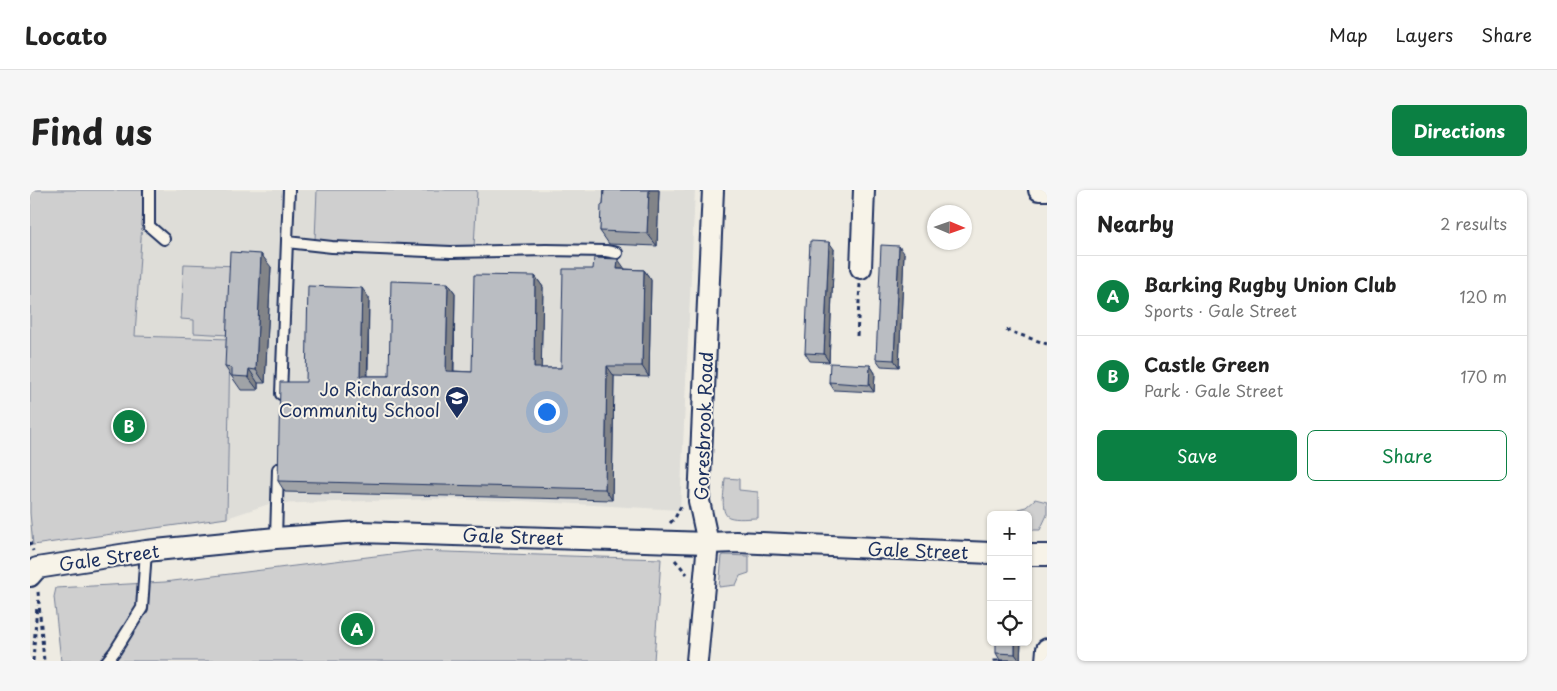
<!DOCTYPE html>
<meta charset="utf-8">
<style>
:root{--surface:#fff;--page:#f6f6f6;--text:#222;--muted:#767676;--line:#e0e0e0;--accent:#0b8043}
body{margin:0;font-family:"Playpen Sans",sans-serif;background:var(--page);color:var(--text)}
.controls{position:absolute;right:15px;bottom:15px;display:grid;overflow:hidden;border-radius:8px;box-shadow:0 1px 4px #0004}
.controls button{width:45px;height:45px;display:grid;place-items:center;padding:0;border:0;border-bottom:1px solid var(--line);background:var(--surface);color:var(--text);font:25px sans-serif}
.compass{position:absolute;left:897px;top:15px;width:45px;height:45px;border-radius:50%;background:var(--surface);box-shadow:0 1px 4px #0004;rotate:92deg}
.you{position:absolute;left:516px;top:221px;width:18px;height:18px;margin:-12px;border:4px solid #fff;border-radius:50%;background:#1a73e8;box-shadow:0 0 0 8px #1a73e833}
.badge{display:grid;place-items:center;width:32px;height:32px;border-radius:50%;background:var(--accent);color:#fff;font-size:16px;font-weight:700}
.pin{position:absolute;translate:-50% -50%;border:2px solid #fff;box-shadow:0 1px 5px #0006}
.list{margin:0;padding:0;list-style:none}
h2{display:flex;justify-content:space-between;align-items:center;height:65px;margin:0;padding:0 20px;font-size:21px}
h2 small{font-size:16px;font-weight:400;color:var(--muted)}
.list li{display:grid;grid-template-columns:32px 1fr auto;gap:15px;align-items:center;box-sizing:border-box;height:80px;padding:0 20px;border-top:1px solid var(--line)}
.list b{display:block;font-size:19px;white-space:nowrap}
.list p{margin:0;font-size:16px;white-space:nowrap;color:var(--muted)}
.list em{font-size:16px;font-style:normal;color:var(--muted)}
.actions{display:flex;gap:10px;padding:15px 20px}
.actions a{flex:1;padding:11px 0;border:1px solid var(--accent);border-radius:8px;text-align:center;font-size:18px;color:var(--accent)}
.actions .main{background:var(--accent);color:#fff}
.icon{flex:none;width:28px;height:28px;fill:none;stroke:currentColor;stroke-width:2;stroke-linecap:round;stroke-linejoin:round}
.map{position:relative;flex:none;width:1017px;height:471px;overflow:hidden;border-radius:8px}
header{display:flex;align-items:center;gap:30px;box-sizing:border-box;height:70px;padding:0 25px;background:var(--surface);border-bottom:1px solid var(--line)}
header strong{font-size:24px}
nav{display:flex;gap:28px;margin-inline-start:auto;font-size:18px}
.intro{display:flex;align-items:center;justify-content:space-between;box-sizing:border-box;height:120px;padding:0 30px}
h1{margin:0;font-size:35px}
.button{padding:12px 22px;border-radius:8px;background:var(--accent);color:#fff;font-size:18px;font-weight:700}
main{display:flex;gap:30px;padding:0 30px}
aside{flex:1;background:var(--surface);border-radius:8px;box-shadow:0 1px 4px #0004}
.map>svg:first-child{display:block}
.built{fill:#deddd8}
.green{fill:#cfcfcf;stroke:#757f96}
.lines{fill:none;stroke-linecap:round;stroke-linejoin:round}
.service-casing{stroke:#1b2f5e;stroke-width:14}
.minor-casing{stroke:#1b2f5e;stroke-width:24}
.path{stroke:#1b2f5e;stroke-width:3;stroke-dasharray:4 4;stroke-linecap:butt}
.service{stroke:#f7f3e8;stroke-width:10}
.minor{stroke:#f7f3e8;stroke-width:20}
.wall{fill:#a0a3a7;stroke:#1b2f5e}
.shaded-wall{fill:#828488;stroke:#1b2f5e}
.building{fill:#babdc2;stroke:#1b2f5e}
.labels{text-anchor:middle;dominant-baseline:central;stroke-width:4;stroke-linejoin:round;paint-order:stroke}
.poi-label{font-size:18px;fill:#1b2f5e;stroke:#f7f3e8;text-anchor:end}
.street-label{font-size:18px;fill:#1b2f5e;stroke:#f7f3e8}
</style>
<header>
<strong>Locato</strong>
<nav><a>Map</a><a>Layers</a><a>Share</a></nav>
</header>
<div class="intro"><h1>Find us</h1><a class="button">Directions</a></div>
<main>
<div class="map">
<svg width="1017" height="471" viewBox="0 0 1017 471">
<rect width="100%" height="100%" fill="#eeebe2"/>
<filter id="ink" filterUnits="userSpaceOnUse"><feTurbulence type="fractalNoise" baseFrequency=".02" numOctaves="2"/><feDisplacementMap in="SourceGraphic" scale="10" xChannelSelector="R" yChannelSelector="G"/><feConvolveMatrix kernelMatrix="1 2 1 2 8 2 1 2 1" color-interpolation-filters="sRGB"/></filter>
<g filter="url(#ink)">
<polygon class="built" points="114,0 665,0 650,320 494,311 406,309 239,314 197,328 200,149 105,146"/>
<g class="green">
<polygon points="0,0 114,0 105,146 200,149 197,328 3,355 0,323"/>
<polygon points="287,0 447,0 444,57 285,50"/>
<polygon points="154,74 209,76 199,145 164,143 164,130 151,129"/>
<path d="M 695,288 L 709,289 L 709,300 L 728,302 L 728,328 C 719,328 707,330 699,327 C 689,323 695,297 695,288 Z"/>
<polygon points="1005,309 1017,312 1017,325 1010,340 998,340 998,325 988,325 988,319 996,317"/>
<polygon points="386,361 631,369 624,471 31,471 24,407 26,398 135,392"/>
<polygon points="694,365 719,366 719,383 710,386 706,395 689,397 692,366"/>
</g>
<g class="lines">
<g class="service-casing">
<g id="service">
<polyline points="119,0 119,36 134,49"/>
<polyline points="257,52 302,57 421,62 516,60 576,61 587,63"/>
<polyline points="251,204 259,0"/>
<polyline points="246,348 248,279"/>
<polyline points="77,471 85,461 112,418 116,361"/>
</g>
</g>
<g class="minor-casing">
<g id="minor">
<polyline points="1009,0 1017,0"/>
<polyline points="831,78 834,0"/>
<polyline points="998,365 1017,365"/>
<polyline points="0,386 7,378 116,361 246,348 330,342 678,353 706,352 961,363"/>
<polyline points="667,471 678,353 669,311 683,0"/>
<polyline points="1016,471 1017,459"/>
</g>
</g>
<g class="path">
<polyline points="976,140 1017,154"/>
<polyline points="827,146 830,94"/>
<polyline points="640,333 645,328 652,314"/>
<polyline points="0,352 3,361"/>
<polyline points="645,370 657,384"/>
<polyline points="8,402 14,471"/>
<polyline points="3,471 7,415"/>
</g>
<use href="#service" class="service"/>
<use href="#minor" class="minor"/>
</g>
<g class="wall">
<polygon points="574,0 629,0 627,56 579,54 570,41 573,15"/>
<polygon points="804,59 799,172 780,171 775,163"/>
<polygon points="874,63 869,177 851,176 846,169"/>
<polygon points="241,77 235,193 228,193 228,200 211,200 195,177"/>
<polygon points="595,79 614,80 621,90 619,187 584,186 582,310 255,302 248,291 276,192 339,108 338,186 359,186 418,93 425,103 424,181 442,182 505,86 513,97 511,178 531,178"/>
<polygon points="840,175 845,183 844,202 804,200 799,192"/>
<polygon points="991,452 990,471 964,471 970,470 966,463"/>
</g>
<g class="shaded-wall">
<polygon points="619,0 629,0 627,56 617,43"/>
<polygon points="799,52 804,59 799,172 794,164"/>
<polygon points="869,56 874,63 869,177 864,170"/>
<polygon points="231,64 241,77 235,193 226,180"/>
<polygon points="588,69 595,79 587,79"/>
<polygon points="614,80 621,90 619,187 612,176"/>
<polygon points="505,86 513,97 511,188 504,178"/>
<polygon points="418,93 425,103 423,192 416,181"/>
<polygon points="332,98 339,108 337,196 330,186"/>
<polygon points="840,175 845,183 844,202 839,195"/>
<polygon points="577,176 584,186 582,310 575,299"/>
<polygon points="219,179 228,193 228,200 218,187"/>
<polygon points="985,452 991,452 990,471 985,464"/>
</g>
<g class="building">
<polygon points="574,0 619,0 617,43 570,41 571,15 573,15"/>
<polygon points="780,51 799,52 794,164 775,163"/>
<polygon points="851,55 869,56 864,170 846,169"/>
<polygon points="200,62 231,64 226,180 219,179 218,187 202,186 202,178 195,177"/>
<polygon points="564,68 588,69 587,79 614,80 612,176 577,176 575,299 248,291 250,192 276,192 278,96 332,98 330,186 359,186 361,91 418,93 416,181 442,182 444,85 505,86 504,178 531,178 533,79 563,79"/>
<polygon points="800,173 840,175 839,195 799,192"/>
<polygon points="966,452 985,452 985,464 966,463"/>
<rect x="964" y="470" width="20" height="1"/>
</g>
</g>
<defs>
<g id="school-pin" transform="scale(1.25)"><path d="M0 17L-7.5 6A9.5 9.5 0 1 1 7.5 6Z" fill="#1b2f5e" stroke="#f7f3e8"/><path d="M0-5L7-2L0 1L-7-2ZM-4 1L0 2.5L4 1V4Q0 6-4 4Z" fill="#fff"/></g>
</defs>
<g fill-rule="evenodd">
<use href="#school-pin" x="427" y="208"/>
</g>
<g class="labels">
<g class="poi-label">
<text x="410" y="198">Jo Richardson<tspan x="410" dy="21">Community School</tspan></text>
</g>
<g class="street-label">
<text transform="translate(673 236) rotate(-88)">Goresbrook Road</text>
<text transform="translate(483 346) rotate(2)">Gale Street</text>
<text transform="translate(888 360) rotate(2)">Gale Street</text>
<text transform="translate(79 367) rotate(-8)">Gale Street</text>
</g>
</g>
</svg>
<div class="controls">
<button>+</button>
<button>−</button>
<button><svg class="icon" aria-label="locate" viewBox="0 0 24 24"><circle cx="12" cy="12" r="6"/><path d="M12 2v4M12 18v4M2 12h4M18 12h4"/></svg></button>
</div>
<svg class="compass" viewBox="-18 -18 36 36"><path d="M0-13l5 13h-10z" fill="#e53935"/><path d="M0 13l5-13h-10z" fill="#767676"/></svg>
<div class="you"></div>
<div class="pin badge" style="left:327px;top:439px">A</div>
<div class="pin badge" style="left:99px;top:236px">B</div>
</div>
<aside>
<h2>Nearby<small>2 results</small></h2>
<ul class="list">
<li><span class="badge">A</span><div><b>Barking Rugby Union Club</b><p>Sports · Gale Street</p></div><em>120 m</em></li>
<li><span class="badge">B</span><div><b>Castle Green</b><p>Park · Gale Street</p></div><em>170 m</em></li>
</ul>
<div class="actions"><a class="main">Save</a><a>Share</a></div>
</aside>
</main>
